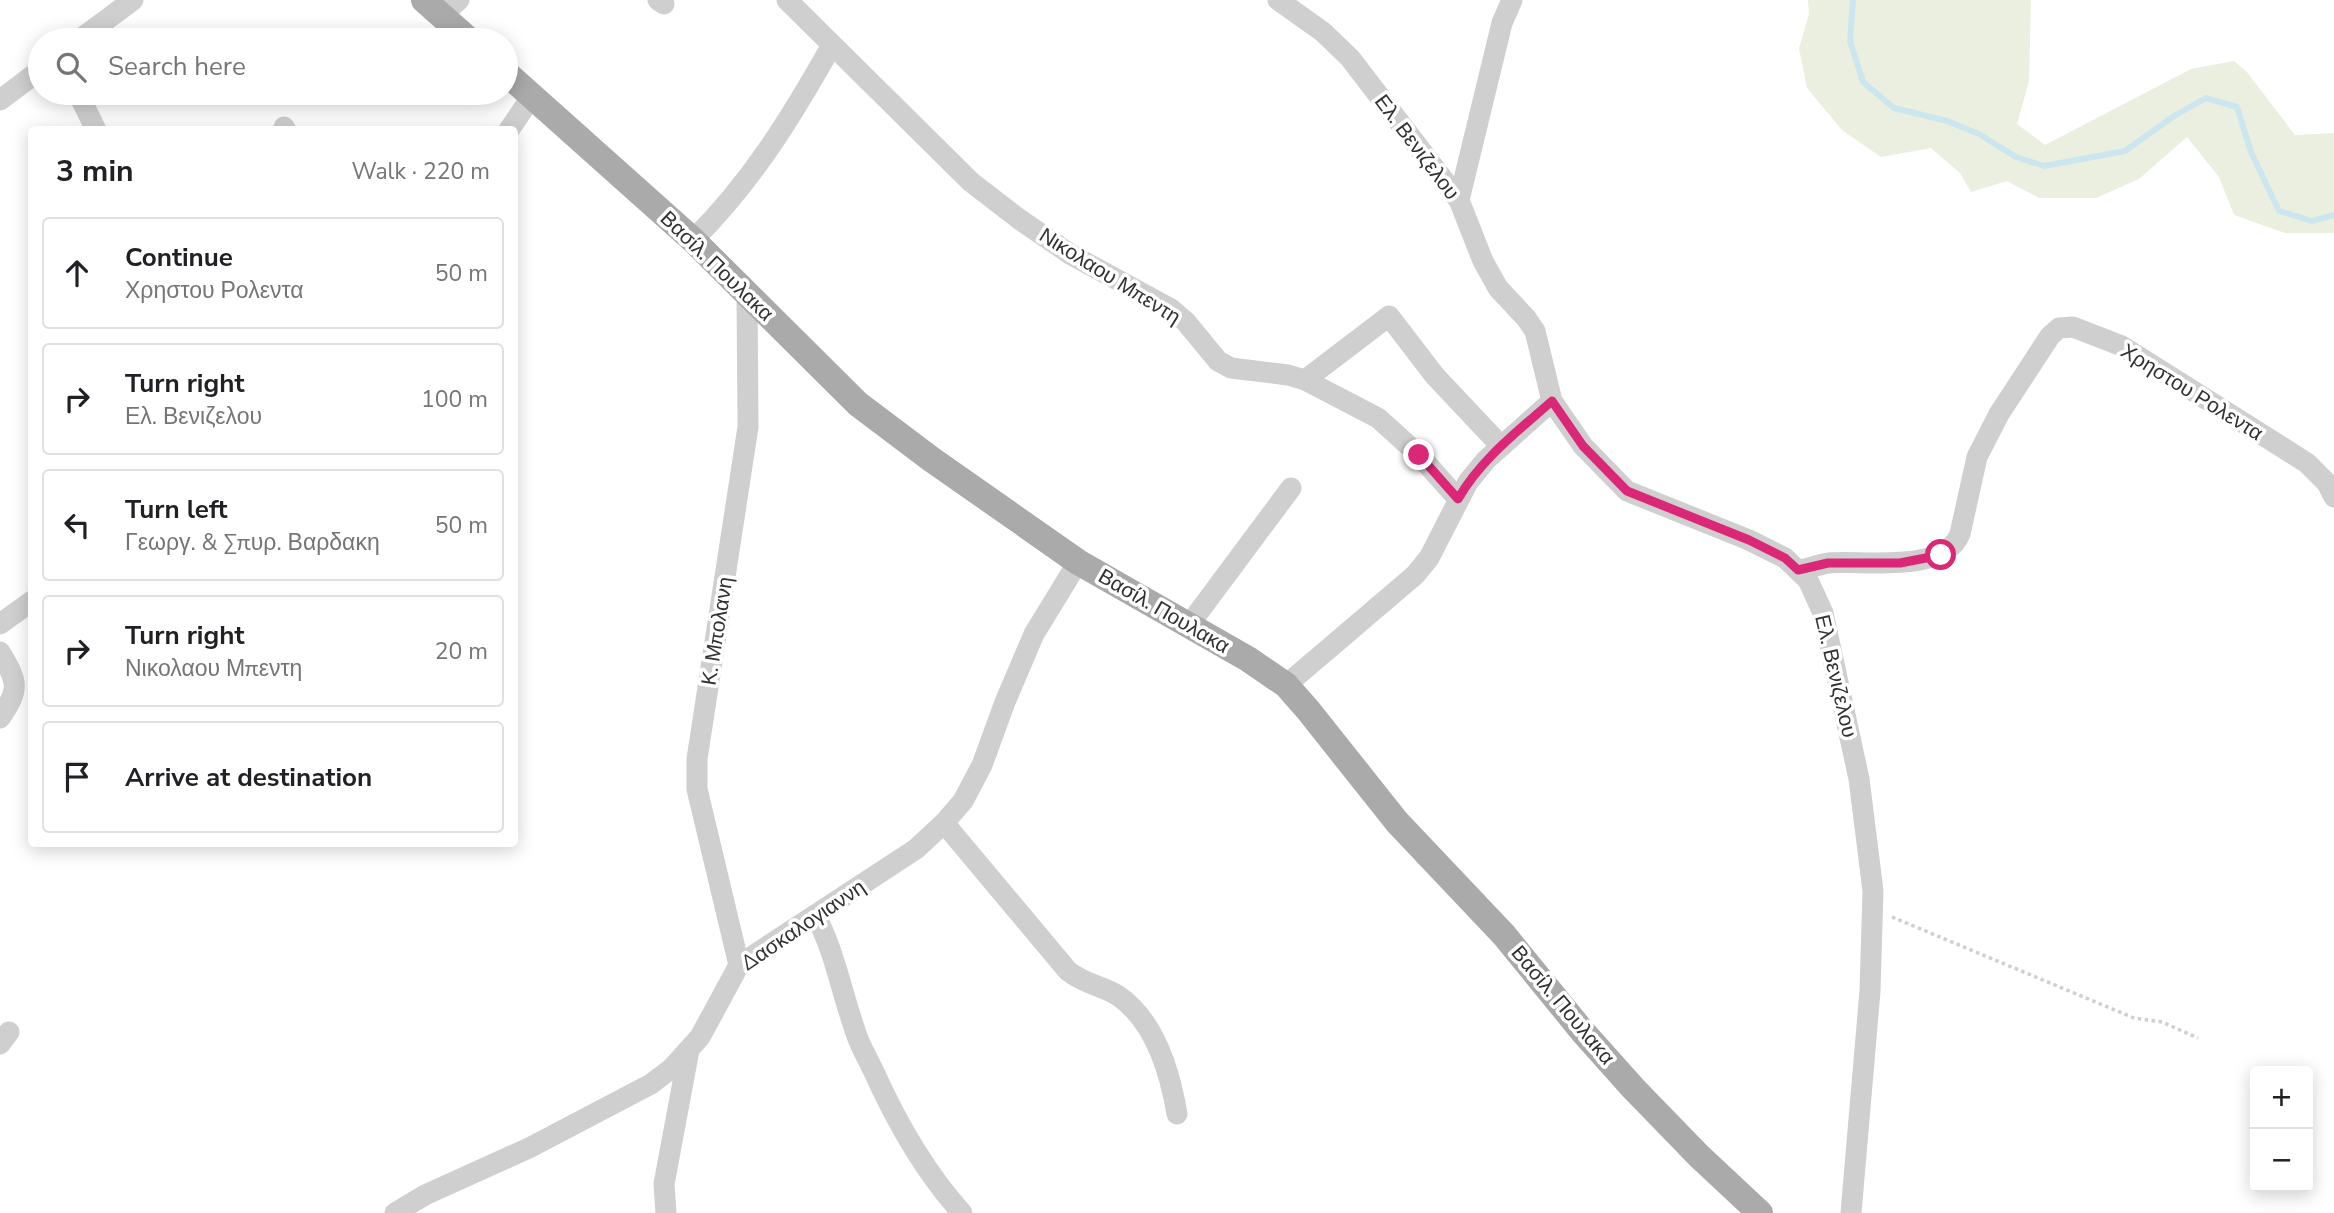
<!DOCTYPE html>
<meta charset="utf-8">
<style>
:root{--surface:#fff;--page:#f2f2f2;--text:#202124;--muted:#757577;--line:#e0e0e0}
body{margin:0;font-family:"Nunito Sans",sans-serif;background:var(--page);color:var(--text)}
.controls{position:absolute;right:21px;bottom:21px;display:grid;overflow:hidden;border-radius:7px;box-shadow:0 4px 18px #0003}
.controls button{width:63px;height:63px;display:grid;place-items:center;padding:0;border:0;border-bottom:2px solid var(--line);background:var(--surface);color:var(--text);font:35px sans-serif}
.stop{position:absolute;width:21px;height:21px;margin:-16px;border:5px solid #db2777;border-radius:50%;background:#fff}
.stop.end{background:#db2777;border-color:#fff;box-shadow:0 2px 7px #0008}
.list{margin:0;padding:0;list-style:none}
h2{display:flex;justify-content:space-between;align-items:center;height:91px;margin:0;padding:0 28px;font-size:30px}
h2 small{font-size:23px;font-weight:400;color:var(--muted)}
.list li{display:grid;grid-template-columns:46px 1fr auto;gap:21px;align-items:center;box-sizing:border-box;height:112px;margin:0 14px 14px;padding:0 14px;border:2px solid var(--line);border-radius:7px}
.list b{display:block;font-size:26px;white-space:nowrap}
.list p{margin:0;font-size:23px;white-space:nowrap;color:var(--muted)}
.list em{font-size:23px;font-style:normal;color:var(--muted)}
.icon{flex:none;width:38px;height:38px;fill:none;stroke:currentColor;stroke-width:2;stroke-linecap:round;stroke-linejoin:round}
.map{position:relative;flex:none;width:2334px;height:1213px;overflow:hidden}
.search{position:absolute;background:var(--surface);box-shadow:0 4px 18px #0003;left:28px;top:28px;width:490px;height:77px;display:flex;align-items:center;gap:18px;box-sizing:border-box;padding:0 24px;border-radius:38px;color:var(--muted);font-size:26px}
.panel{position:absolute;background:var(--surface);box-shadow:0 4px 18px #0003;left:28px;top:126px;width:490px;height:721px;border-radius:7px}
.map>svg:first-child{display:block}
.green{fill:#eaefe0}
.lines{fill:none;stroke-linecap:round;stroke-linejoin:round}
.stream{stroke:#cce6f0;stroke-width:6}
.path{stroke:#cfcfcf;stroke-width:3.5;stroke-dasharray:3.5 3.5;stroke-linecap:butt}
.minor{stroke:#cfcfcf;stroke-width:21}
.major{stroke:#aaa;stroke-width:26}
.route{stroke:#db2777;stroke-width:9}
.labels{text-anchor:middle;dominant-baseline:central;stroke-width:7;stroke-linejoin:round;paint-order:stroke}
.street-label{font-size:21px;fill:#323232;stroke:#fff}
</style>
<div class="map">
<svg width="2334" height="1213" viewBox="0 0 2334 1213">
<rect width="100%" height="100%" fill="#fff"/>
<polygon class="green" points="1808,0 2031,0 2029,81 2017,124 2045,145 2191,69 2234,61 2246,71 2295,135 2334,133 2334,233 2285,233 2234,215 2219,177 2187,137 2139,179 2096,198 2039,198 2007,181 1971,192 1960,173 1931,148 1881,157 1842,130 1807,88 1799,48 1809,14"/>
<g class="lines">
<polyline class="stream" points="1853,0 1850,41 1863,82 1894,108 1947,121 1979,134 2016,157 2044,166 2125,151 2174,116 2206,98 2237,107 2251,152 2279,211 2312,221 2334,215"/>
<polyline class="path" points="1892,917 2134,1018 2162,1022 2198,1038"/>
<g class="minor">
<polyline points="658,0 664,4"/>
<polyline points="787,0 971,182 1019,219 1070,254 1171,309 1186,322 1218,361 1231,368 1288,375 1305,380 1378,418 1419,455 1458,499"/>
<polyline points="1278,0 1323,32 1350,58 1459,200 1483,261 1498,288 1526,318 1535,331 1552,401 1583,446 1627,491 1749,540 1785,558 1808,580 1823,613 1859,779 1873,891 1870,991 1851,1213"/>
<polyline points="441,16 459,0"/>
<polyline points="79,40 133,0"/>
<polyline points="78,93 96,130"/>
<polyline points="0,100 40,70"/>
<polyline points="284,127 286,130"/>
<polyline points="509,130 532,96"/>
<polyline points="1459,200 1502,23 1512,0"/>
<path d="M 693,240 C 751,183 792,116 832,45"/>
<polyline points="1305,380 1389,316 1435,376 1501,446"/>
<path d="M 1798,570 C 1808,569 1819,564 1829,563 C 1865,560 1943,574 1960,534 L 1977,457 L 1999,414 L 2050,336 L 2059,328 L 2073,327 L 2122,346 L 2307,463 L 2327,483 L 2334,497"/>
<polyline points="0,624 32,601"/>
<polyline points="1189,625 1291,488"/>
<path d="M 0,652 C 18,682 20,689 0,718"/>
<polyline points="1286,685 1415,575 1429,558 1468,482 1486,460 1552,401"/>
<path d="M 944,823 L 1068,971 C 1086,985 1101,985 1117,995 C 1155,1020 1170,1072 1177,1114"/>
<path d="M 815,915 C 833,946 842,993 854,1027 C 858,1043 867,1057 874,1072 C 897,1123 924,1171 962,1213"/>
<polyline points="739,965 697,789 697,759 748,427 747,294"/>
<polyline points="0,1044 9,1032"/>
<polyline points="395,1213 425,1195 529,1148 651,1084 672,1068 700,1037 739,965 916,849 944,823 963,801 982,765 1005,702 1034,634 1078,562"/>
<polyline points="666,1213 664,1184 689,1050"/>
</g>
<g class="major">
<polyline points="424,0 469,40"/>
<polyline points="506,73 693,240 858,404 931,459 1078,562 1248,659 1286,685 1308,710 1397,822 1504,935 1583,1032 1633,1088 1699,1156 1760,1213"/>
</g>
</g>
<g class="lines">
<path class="route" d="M 1419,455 L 1458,499 C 1481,459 1518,431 1552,401 L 1583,446 L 1627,491 L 1749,540 L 1785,558 L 1798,570 L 1828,563 L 1900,563 L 1941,555"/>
</g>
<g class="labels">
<g class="street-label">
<text transform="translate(1417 147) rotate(53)">Ελ. Βενιζελου</text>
<text transform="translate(717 266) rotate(44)">Βασίλ. Πουλακα</text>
<text transform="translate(1110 276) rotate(32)">Νικολαου Μπεντη</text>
<text transform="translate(2192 392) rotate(32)">Χρηστου Ρολεντα</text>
<text transform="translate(1164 611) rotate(30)">Βασίλ. Πουλακα</text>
<text transform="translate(717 631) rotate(-81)">Κ. Μπολανη</text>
<text transform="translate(1836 676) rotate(77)">Ελ. Βενιζελου</text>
<text transform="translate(803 925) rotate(-34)">Δασκαλογιαννη</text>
<text transform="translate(1563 1005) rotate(50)">Βασίλ. Πουλακα</text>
</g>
</g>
</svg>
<div class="controls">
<button>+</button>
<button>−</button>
</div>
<div class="stop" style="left:1941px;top:555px"></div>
<div class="stop end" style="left:1419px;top:455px"></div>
<div class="search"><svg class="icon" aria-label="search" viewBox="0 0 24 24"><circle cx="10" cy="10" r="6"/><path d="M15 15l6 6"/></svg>Search here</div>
<section class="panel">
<h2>3 min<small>Walk · 220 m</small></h2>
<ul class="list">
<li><svg class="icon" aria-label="ahead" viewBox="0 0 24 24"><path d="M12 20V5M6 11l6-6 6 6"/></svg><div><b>Continue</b><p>Χρηστου Ρολεντα</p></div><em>50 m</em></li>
<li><svg class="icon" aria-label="right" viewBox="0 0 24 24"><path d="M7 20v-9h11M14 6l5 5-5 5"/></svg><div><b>Turn right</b><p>Ελ. Βενιζελου</p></div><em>100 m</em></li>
<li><svg class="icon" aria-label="left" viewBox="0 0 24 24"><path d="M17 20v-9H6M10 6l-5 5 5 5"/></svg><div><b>Turn left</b><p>Γεωργ. &amp; Σπυρ. Βαρδακη</p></div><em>50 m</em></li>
<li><svg class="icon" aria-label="right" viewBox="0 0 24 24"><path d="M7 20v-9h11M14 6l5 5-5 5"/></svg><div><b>Turn right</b><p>Νικολαου Μπεντη</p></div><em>20 m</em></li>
<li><svg class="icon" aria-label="arrive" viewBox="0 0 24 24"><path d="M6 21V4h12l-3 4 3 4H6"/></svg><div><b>Arrive at destination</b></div></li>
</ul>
</section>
</div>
